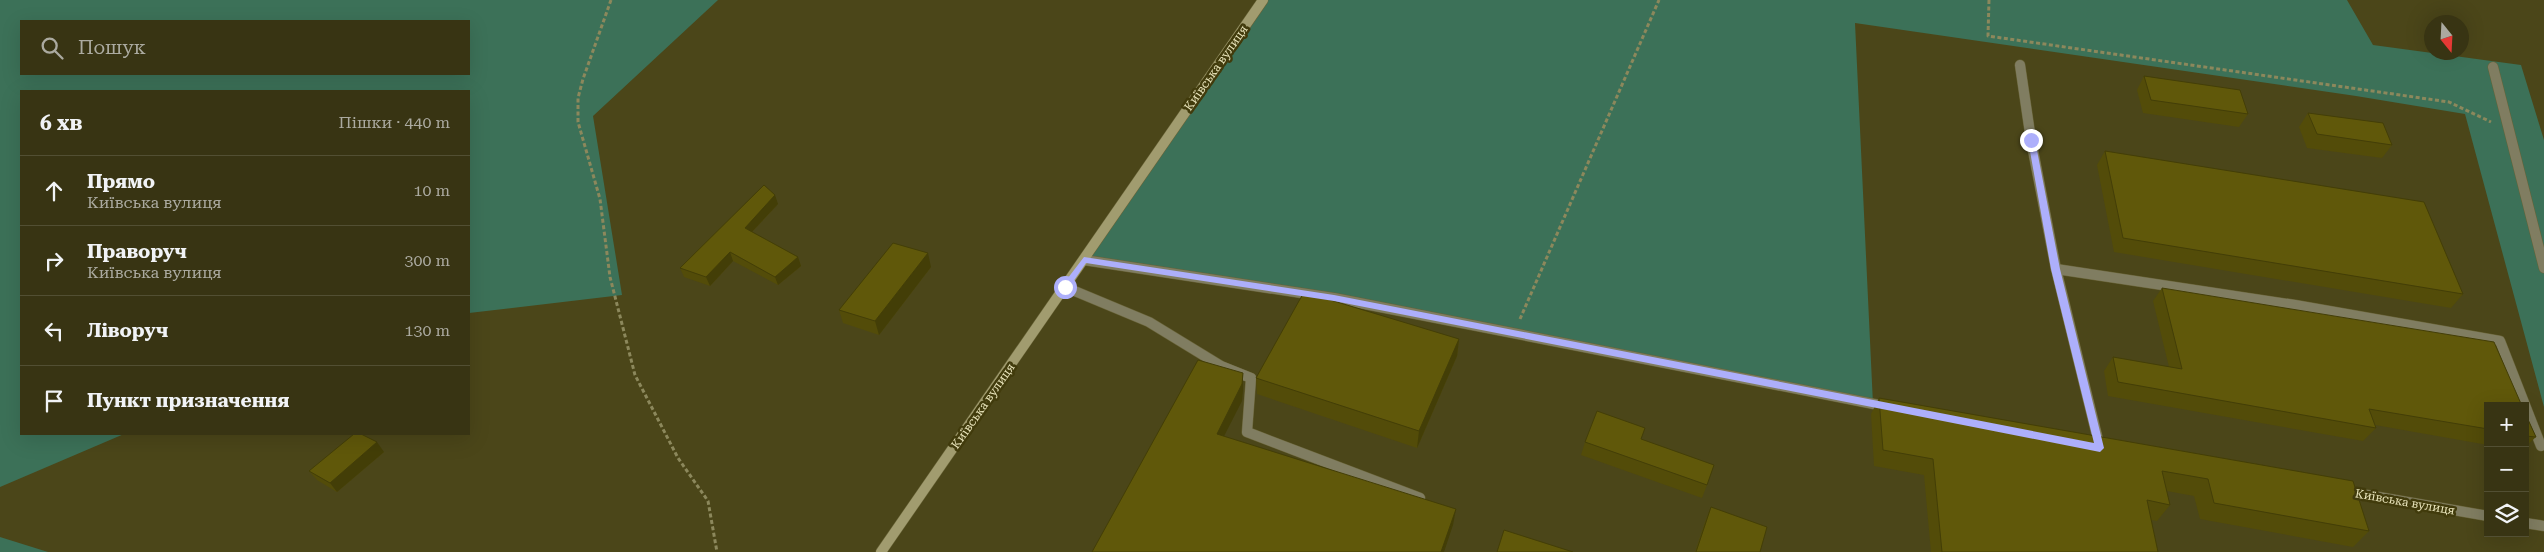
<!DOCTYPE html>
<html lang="uk">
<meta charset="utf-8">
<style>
:root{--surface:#383413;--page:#433f21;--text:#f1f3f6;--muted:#abaaa0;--line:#524f33}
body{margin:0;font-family:"Roboto Serif",serif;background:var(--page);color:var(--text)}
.controls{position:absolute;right:15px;bottom:15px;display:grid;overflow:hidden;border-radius:0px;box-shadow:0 5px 20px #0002}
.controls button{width:45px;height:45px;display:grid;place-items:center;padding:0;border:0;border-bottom:1px solid var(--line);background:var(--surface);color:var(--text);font:25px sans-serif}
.compass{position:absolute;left:2424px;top:15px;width:45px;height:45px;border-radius:50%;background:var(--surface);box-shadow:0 5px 20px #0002;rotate:162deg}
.stop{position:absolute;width:15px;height:15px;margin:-11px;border:4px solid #adaffb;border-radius:50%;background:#fff}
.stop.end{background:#adaffb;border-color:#fff;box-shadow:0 1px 5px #0008}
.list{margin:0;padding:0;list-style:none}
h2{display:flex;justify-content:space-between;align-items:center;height:65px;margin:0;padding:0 20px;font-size:21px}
h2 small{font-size:16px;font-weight:400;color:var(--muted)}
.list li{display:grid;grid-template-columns:32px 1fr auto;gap:15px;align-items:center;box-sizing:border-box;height:70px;padding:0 20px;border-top:1px solid var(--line)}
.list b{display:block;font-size:19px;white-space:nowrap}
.list p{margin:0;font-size:16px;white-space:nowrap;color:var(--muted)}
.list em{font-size:16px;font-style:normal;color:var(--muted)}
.icon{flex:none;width:28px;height:28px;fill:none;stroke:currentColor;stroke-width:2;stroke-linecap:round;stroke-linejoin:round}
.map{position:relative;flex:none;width:2544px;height:552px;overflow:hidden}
.search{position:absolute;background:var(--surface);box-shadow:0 5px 20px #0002;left:20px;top:20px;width:450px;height:55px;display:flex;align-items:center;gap:12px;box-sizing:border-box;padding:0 18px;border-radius:0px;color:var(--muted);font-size:19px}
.panel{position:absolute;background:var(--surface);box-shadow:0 5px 20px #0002;left:20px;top:90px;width:450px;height:345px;border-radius:0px}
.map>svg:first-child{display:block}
.green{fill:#3c7158;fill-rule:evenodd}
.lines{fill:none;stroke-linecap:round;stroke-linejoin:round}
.lane-casing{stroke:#686337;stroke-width:11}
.secondary-casing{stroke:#686337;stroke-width:11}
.path{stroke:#8c885c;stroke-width:3;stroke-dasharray:4 2.5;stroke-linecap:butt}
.lane{stroke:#807d61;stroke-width:10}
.secondary{stroke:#a19c6f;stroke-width:10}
.wall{fill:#534c09}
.shaded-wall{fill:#433e07}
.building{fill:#60580a;stroke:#433e07}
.route{fill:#adaffb}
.labels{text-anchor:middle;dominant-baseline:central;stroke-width:5;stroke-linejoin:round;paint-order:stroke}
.street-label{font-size:12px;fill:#eae6bd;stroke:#413b0c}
</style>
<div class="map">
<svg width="2544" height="552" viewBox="0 0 2544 552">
<rect width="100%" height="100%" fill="#4b4619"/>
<g class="green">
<path d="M 0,0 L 718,0 L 593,116 L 622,295 L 469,313 L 469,91 L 21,91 L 21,434 L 124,434 L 0,487 ZM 21,21 L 469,21 L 469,74 L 21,74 Z"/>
<polygon points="1263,0 2347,0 2373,45 2521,65 2544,140 2544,407 2465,114 2356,96 1855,23 1873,404 1334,298 1084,260"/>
<polygon points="0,537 48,552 0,552"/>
</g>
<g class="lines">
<g class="lane-casing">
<g id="lane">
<polyline points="2020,65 2031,140 2056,269 2100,448"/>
<polyline points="2493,67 2544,268"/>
<polyline points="1084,260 1334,298 1889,407"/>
<polyline points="2056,269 2295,305 2500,341 2541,446"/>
<polyline points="1065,287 1149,322 1221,366 1251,378 1247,432 1420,498"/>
<polyline points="2344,491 2488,516"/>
<polyline points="2525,523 2544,526"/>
</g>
</g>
<g class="secondary-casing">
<polyline id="secondary" points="881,552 1263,0"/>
</g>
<g class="path">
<polyline points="611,0 583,79 578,98 578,122 600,199 610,277 635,375 678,458 708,501 717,552"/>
<polyline points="1989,0 1988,36 2449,102 2491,122"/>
<polyline points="1520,319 1659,0"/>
</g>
<use href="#lane" class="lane"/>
<use href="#secondary" class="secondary"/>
</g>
<g class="wall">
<polygon points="2144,76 2248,114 2239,127 2143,113 2137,90"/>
<polygon points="2308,113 2392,145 2382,158 2307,148 2299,127"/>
<polygon points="2105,151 2463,294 2451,308 2114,252 2097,165"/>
<polygon points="778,204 752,232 798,257 801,266 778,285 733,261 710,286 684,277 680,268"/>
<polygon points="931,267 879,335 843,323 839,310"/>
<polygon points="2162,288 2488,406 2488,445 2375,425 2376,428 2363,441 2108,396 2104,371 2113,357 2169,367 2153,301"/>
<polygon points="1459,339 1457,356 1417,448 1257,394 1256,378"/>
<polygon points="1879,398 2353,481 2369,531 2353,547 2200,519 2194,496 2167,491 2170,505 2157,521 2151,520 2158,552 1931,552 1924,475 1874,466 1871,414"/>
<polygon points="2525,413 2536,437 2525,447"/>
<polygon points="1641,439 1707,485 1702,498 1581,455 1585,442"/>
<polygon points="384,452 337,492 317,480 309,471"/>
<polygon points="1711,507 1760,552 1695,552 1706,519"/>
</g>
<g class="shaded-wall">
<polygon points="775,195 778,204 748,236 745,228"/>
<polygon points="730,252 733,261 710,286 706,277"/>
<polygon points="928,253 931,267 879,335 875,321"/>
<polygon points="798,257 801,266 778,285 775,277"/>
<polygon points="1459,339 1457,356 1417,448 1419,431"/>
<polygon points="1243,373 1243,390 1242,401 1217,450 1217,434"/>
<polygon points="377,442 384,452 337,492 330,483"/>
<polygon points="1456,509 1453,525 1444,552 1441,552"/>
</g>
<g class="building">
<polygon points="2144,76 2240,90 2248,114 2151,100"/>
<polygon points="2308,113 2383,123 2392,145 2317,134"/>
<polygon points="2105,151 2424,202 2463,294 2123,238"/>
<polygon points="764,185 775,195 745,228 798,257 775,277 730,252 706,277 680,268"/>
<polygon points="893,243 928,253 875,321 839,310"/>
<polygon points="2162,288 2494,342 2522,406 2488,406 2488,429 2369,409 2376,428 2118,382 2113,357 2182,369"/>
<polygon points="1304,292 1459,339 1419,431 1256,378"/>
<polygon points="1198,360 1243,373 1242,384 1217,434 1456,509 1441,552 1092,552"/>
<polygon points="1879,398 2353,481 2369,531 2214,503 2208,479 2162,471 2170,505 2147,500 2158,552 1942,552 1933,459 1883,450"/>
<polygon points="1597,411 1645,428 1641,439 1714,465 1707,485 1585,442"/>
<polygon points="2525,413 2536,437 2525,436"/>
<polygon points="354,434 361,434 377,442 330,483 309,471"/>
<polygon points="1711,507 1767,527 1760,552 1696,552"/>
<polygon points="1504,530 1573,552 1497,552"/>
</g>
<polygon class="route" points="2031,137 2035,140 2060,269 2104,448 2100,452 1334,301 1086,263 1068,289 1061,287 1084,257 1334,295 2094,443 2051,269 2028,140"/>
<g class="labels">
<g class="street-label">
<text transform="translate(1216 68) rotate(-55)">Київська вулиця</text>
<text transform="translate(983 406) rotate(-55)">Київська вулиця</text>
<text transform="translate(2405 502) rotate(10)">Київська вулиця</text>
</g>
</g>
</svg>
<div class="controls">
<button>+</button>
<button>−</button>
<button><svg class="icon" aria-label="layers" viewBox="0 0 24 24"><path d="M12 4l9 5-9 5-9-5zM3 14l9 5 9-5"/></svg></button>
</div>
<svg class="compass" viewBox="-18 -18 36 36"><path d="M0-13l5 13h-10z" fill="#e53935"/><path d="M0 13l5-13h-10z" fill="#abaaa0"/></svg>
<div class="stop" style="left:1065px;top:287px"></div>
<div class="stop end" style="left:2031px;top:140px"></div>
<div class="search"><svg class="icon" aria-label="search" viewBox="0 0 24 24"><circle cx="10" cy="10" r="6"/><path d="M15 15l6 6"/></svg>Пошук</div>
<section class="panel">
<h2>6 хв<small>Пішки · 440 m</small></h2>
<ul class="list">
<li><svg class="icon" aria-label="ahead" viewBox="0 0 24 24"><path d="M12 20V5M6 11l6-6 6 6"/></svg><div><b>Прямо</b><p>Київська вулиця</p></div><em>10 m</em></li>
<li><svg class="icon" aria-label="right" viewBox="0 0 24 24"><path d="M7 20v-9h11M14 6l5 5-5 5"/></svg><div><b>Праворуч</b><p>Київська вулиця</p></div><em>300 m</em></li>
<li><svg class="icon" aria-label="left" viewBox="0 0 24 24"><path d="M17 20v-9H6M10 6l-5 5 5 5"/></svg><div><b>Ліворуч</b></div><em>130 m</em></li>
<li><svg class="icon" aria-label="arrive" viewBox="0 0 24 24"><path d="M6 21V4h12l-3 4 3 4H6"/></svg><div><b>Пункт призначення</b></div></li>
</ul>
</section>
</div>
